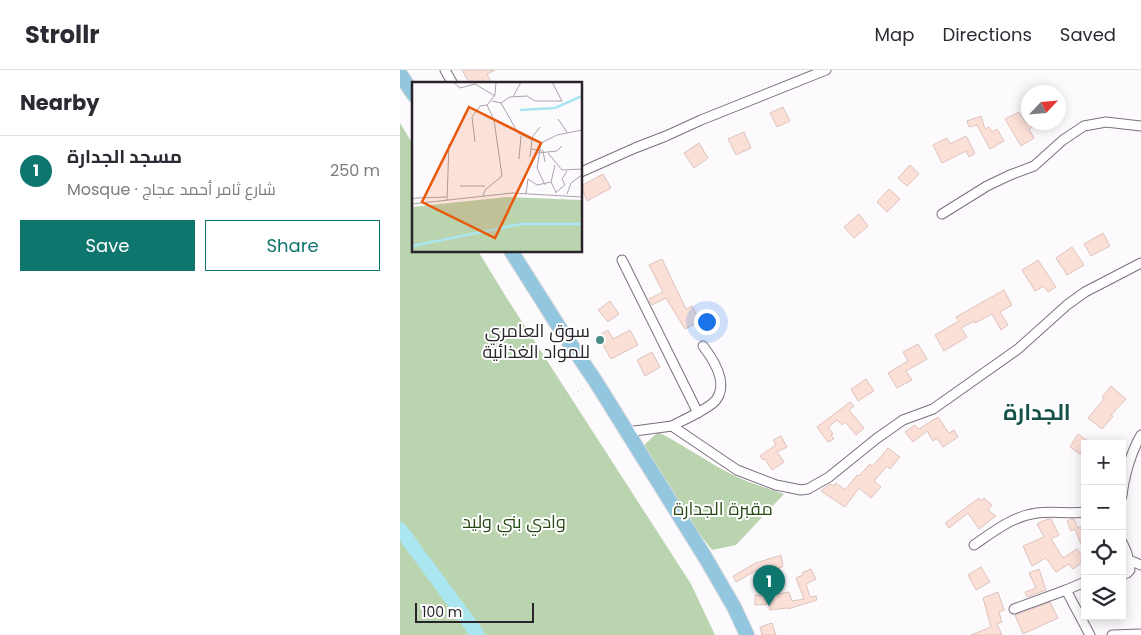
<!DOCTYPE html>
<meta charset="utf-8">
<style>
:root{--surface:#fff;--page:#f7f7f7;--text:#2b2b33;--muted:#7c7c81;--line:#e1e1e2;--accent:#0f766e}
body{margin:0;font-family:Poppins,Cairo,sans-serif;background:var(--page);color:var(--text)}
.controls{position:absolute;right:15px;bottom:15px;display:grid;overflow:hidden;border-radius:0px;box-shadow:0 2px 12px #0003}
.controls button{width:45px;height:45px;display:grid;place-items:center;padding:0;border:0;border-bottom:1px solid var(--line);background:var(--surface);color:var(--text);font:25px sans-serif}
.compass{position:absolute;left:621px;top:15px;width:45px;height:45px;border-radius:50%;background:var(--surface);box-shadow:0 2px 12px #0003;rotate:64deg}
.scale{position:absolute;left:15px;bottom:12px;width:119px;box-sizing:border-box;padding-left:5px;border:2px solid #29232b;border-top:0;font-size:14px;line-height:18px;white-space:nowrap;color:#29232b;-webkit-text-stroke:4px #fff;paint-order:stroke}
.you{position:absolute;left:306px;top:251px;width:18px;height:18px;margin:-12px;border:4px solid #fff;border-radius:50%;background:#1a73e8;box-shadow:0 0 0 8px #1a73e833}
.badge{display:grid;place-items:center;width:32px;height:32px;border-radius:50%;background:var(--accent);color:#fff;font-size:16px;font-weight:700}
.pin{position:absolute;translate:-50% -41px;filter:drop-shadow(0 1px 2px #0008)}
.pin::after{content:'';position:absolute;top:26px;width:18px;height:15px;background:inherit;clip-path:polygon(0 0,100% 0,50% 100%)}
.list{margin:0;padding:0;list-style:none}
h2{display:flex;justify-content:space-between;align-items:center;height:65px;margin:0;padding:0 20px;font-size:21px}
h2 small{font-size:16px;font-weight:400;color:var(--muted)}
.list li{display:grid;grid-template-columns:32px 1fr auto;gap:15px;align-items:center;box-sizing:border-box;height:70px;padding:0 20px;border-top:1px solid var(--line)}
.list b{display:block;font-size:19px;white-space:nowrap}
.list p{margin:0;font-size:16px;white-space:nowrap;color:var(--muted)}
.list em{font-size:16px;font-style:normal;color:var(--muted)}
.actions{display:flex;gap:10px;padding:15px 20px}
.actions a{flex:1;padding:11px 0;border:1px solid var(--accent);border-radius:0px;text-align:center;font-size:18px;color:var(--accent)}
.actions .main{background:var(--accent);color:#fff}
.icon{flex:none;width:28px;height:28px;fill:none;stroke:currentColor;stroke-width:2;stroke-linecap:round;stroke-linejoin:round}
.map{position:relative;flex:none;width:741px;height:565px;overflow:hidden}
header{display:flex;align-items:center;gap:30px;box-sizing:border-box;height:70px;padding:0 25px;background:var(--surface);border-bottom:1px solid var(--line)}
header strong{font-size:24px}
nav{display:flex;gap:28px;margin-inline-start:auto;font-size:18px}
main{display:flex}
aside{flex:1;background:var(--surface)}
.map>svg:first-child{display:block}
.green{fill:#bad4af}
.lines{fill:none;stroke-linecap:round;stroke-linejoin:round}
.river{stroke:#a9e6f0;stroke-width:14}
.building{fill:#fbe0d8;stroke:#ddc3bb}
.street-casing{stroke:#7d6e80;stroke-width:11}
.primary-casing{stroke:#d8d7d9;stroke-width:16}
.path{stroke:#b6b2b7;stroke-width:1;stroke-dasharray:1 4;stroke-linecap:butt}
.street{stroke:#fff;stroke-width:9}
.primary{stroke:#92c7df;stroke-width:14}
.poi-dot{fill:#468c85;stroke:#fff;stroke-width:2}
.labels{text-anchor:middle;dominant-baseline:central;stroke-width:4;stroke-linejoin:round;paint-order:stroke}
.poi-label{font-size:18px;fill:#29232b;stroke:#fff;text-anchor:end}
.park-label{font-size:18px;fill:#274b14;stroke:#fff}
.district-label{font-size:22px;font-weight:bold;fill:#16514b;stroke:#fff}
.inset-river{fill:none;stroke:#a9e6f0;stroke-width:2.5}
.inset-road{fill:none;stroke:#a8a4aa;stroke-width:1}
.view{fill:#e8590c;fill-opacity:0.15;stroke:#e8590c;stroke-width:2.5}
.inset-edge{fill:none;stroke:#29232b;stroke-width:2.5}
</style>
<header>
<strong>Strollr</strong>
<nav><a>Map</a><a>Directions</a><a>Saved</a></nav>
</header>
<main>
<aside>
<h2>Nearby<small></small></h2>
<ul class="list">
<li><span class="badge">1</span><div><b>مسجد الجدارة</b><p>Mosque · شارع ثامر أحمد عجاج</p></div><em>250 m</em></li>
</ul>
<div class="actions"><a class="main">Save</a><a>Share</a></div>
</aside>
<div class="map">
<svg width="741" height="565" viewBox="0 0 741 565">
<rect width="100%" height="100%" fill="#fdfafe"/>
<g class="green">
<polygon points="0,53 14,76 14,181 78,181 108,230 291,514 315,565 0,565"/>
<path d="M 258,362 C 284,375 307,392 333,405 C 349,413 367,418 384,424 L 336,475 L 312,480 L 272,428 L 242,377 Z"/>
</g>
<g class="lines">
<polyline class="river" points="0,459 78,565"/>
</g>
<g class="building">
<polygon points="62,0 95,0 87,4 92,14 70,14"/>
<polygon points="383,37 390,51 377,57 370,43"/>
<polygon points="619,42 625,52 639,52 629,59 634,68 621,76 605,49"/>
<polygon points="581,46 585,59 589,57 592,62 597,59 604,71 590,79 577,55 569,57 567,51"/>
<polygon points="344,62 351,78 336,85 328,69"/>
<polygon points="566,66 575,83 569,87 566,81 542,93 533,75 547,68 550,74"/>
<polygon points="299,73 308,88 294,98 284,83"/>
<polygon points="510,95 519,104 507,116 498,108"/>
<polygon points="203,104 211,118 187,131 181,116"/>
<polygon points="489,119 500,129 487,142 477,132"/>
<polygon points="459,144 468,156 454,168 444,157"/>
<polygon points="703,163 710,176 691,186 684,174"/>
<polygon points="672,177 684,195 667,205 656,188"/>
<polygon points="262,189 286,239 292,236 300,251 285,259 266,228 252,235 249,229 263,222 249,195"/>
<polygon points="638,190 656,217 648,222 644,216 635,221 622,200"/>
<polygon points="604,220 612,235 600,242 608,255 601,260 592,244 575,253 574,251 561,258 567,267 544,281 535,265 559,251 556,247"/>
<polygon points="210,231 219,244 208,252 198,240"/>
<polygon points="208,260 213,269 230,260 238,275 211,289 198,266"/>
<polygon points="518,274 527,289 506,301 512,310 497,318 488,303 508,291 503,282"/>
<polygon points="252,282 260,297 245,306 237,290"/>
<polygon points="466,309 474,321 458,331 451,319"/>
<polygon points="711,316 726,329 711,345 713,346 702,359 688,348 704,329 702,327"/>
<polygon points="450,332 454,336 449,340 464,358 456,365 445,352 442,355 437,350 428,357 433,364 431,365 434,369 428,372 417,357"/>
<polygon points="538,347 549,363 554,360 558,367 543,377 537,368 533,371 527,361 513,372 505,362 515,355 519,359"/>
<polygon points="678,364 692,374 685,374 685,377 680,384 670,377"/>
<polygon points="381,366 387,377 377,382 384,392 372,400 365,389 363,390 360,386 376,375 373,370"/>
<polygon points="488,378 500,387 490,399 487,396 474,411 481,417 471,428 459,418 445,437 421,421 430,414 434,416 436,413 445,420 457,405 459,406 470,394 472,397"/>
<polygon points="579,428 581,431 584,428 592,435 588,440 596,446 579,459 568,443 549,458 545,453"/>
<polygon points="647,449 651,449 659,465 651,469 663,488 677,479 685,490 673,499 669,494 656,502 646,488 632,496 623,476 644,467 637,454"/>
<polygon points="671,449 674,449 678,458 685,455 685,484 675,459 671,461 667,451"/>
<polygon points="381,485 383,496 376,500 376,502 362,507 359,499 336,512 333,506 356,493"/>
<polygon points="581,497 590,512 576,520 568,505"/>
<polygon points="411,499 416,509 406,514 410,527 416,526 417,530 388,539 388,538 370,540 369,534 355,535 355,525 367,526 389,522 392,531 404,529 396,508 403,505 402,503"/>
<polygon points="639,499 646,520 627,527 625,522 636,518 629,503"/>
<polygon points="598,522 604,540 599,542 602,552 597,554 602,565 571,565 591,557 583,528"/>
<polygon points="650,532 658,548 623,564 615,545"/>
<polygon points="372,553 376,565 362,565 360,557"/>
</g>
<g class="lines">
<g class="street-casing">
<g id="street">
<polyline points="45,0 53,14"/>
<polyline points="181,102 235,78 266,66 301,50 426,0"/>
<polyline points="542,144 587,116 610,105 634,96 663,70 684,56 706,52 741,56"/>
<polyline points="222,190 298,343"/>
<path d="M 272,356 C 283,350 309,339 316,330 C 329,313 313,289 303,276"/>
<polyline points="227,362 272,356 337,400 376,415 401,420 408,419 429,407 476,369 503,350 533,339 618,279 667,235 685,222 741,193"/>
<path d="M 722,426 C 724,407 731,382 741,365"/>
<polyline points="722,472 727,483 730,500 727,503 722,505"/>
<path d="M 574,475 C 593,462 613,446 637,443 C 653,441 669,444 685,442"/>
<polyline points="729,490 741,495"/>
<polyline points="666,520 690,565"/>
<polyline points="614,539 666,520 685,512"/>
<polyline points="712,565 741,564"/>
</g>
</g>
<g class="primary-casing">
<g id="primary">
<polyline points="0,4 14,25"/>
<polyline points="111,181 159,257 196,312 305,487 334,537 347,565"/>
</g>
</g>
<polyline class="path" points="0,442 10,434 42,415 149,337 187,317"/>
<use href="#street" class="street"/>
<use href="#primary" class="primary"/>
</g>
<circle class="poi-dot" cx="200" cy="270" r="5"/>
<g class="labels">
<g class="poi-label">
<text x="190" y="260">سوق العامري<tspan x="190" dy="21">للمواد الغذائية</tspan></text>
</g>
<g class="park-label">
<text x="323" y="438">مقبرة الجدارة</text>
<text x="114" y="451">وادي بني وليد</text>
</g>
<g class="district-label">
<text x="637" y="342">الجدارة</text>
</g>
</g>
<g transform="translate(12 12)">
<rect width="170" height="170" fill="#fdfafe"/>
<path d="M 94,115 L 170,118 L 170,170 L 0,170 L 0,125 Z" fill="#bad4af"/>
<path class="inset-river" d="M 108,28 L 143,26 L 170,14M 0,164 L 109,142 L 170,142"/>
<path class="inset-road" d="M 41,0 L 48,6 L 63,2 L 83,14M 101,15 L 109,0M 80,19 L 89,21 L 106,51 L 120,58 L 118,75M 89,21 L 98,15 L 115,14 L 123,19 L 150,19 L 140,0M 146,37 L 155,50M 119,57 L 128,45M 63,60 L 60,35 L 68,24 L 75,23M 119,67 L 131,69 L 133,80M 126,71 L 145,69 L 150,64M 136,71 L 150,88 L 170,87M 107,77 L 109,54M 143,83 L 139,100 L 144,110M 133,103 L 125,86 L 129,61 L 145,53 L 170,48M 48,104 L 73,104M 143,111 L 153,103 L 150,97 L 155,89M 114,112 L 116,97 L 125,103 L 139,100M 155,112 L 159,101 L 170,93M 71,114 L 73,108 L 90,94 L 82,38 L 75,23 L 83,13 L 84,0M 35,118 L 37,62M 0,122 L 100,111 L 170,115M 1,122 L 0,117 L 4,116 L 34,115"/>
<path class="view" d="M 57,25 L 129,61 L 83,156 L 10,120 Z"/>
<rect width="170" height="170" class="inset-edge"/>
</g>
</svg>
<div class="controls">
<button>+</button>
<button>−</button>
<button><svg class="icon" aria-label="locate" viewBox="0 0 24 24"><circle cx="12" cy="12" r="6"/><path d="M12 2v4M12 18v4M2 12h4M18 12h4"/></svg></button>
<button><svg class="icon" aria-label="layers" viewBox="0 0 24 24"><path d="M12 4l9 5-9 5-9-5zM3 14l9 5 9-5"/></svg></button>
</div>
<svg class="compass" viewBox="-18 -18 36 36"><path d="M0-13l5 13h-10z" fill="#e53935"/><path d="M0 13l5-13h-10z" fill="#7c7c81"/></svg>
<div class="scale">100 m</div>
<div class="you"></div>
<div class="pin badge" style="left:369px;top:536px">1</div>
</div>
</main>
